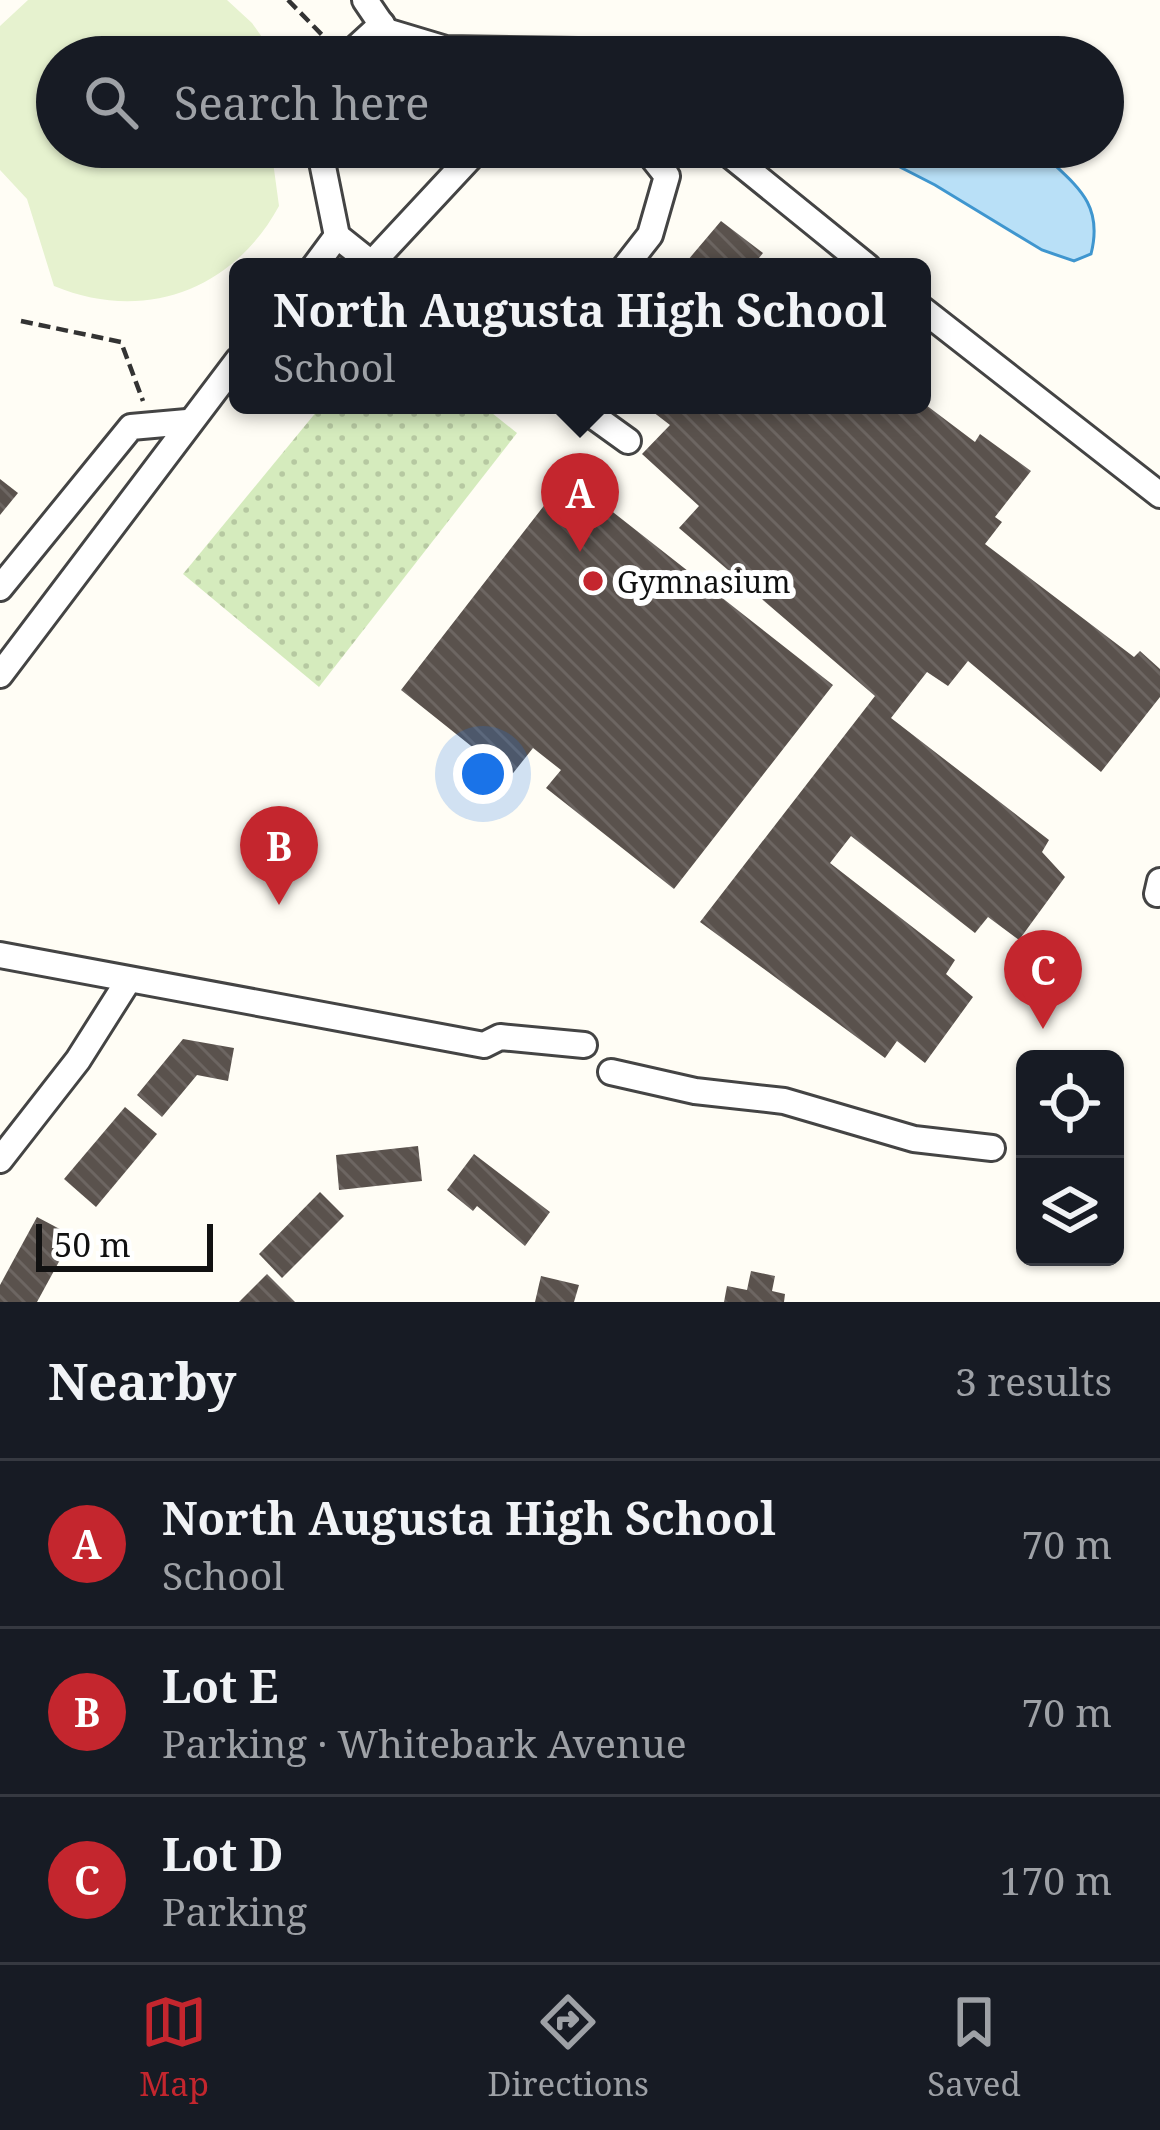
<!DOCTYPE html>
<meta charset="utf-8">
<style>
:root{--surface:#171b24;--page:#242831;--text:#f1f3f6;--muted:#9ea1a6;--line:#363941;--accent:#c4262e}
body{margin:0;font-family:"Noto Serif",serif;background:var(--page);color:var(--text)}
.controls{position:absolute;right:36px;bottom:36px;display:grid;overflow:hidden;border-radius:18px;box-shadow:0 3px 9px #0004}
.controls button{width:108px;height:108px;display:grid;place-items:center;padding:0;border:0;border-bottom:3px solid var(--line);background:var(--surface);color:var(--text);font:60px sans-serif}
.scale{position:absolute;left:36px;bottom:30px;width:177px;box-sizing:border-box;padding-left:12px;border:6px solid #111;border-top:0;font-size:33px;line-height:42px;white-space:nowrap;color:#111;-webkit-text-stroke:9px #fff;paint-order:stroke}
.you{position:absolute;left:483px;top:774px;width:42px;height:42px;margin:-30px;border:9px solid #fff;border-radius:50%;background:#1a73e8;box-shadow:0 0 0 18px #1a73e833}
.badge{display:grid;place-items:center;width:78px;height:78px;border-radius:50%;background:var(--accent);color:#fff;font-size:39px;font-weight:700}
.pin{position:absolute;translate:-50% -99px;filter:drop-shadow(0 3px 6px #0008)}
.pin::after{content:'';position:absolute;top:63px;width:42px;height:36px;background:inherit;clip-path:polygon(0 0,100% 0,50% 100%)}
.popup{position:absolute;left:229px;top:258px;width:702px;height:156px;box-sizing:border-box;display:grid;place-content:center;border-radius:18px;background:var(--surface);filter:drop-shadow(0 3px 9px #0005);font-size:39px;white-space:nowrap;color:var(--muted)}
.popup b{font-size:45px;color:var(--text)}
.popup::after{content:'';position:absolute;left:50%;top:100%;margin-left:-24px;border:24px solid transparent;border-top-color:var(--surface)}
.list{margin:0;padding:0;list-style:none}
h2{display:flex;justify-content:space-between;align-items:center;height:156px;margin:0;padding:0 48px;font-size:51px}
h2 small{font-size:39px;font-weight:400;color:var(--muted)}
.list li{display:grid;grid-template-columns:78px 1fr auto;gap:36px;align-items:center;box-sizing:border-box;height:168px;padding:0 48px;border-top:3px solid var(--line)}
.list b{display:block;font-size:45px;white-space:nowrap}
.list p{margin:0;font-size:39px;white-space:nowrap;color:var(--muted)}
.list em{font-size:39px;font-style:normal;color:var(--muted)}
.icon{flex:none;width:66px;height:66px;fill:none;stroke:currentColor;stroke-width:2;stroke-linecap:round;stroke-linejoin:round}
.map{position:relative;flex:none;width:1160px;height:1302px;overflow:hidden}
.search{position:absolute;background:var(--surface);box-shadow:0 3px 9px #0004;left:36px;right:36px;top:36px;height:132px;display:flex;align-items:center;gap:30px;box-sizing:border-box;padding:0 42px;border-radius:66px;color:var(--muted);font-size:45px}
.sheet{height:660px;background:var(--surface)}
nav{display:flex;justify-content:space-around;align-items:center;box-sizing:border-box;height:168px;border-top:3px solid var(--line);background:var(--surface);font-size:33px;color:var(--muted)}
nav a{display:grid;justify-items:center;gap:6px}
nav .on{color:var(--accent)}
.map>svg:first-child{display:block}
.grass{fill:url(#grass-dots)}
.pitch{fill:#e6f2cf}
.water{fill:#b9e0f7;stroke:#3f96cf;stroke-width:3}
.building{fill:url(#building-back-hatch)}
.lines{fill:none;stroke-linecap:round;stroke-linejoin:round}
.minor-casing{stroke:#444;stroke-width:30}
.path{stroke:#333;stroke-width:4.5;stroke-dasharray:12 6;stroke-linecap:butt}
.minor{stroke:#fff;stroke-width:24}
.poi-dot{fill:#c4262e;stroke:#fff;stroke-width:4.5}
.labels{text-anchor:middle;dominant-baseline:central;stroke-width:12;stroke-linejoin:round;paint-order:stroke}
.poi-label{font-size:30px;fill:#111;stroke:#fff;text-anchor:start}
</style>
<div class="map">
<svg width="1160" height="1302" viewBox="0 0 1160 1302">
<defs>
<pattern id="grass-dots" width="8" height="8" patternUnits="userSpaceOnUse" patternTransform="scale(3)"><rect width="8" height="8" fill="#d5ebbd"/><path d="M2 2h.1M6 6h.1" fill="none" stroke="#b6c8a1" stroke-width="1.8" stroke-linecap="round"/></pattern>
<pattern id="building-back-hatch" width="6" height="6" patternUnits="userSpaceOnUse" patternTransform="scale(3)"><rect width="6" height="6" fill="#5a524d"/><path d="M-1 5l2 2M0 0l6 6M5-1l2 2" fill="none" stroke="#6d6662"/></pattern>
</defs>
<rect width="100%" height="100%" fill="#fffdf5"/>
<polygon class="grass" points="322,405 482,405 517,433 319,687 183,574"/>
<path class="pitch" d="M 28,0 L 227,0 L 252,23 L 276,57 L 57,57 L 57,147 L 271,147 L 279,206 C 233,291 143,323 54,286 L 27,199 L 0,170 L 0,26 Z"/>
<g class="water">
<polygon points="741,43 848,57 732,57"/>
<path d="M 861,147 L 1036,147 C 1071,183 1105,199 1091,254 L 1074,261 L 1042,250 L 935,185 Z"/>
</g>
<g class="building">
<polygon points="721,221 763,253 759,258 770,267 682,267"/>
<polygon points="922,402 975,442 980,434 1031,471 995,517 1002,522 985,544 1134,657 1140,651 1160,669 1160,697 1101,772 968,661 948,686 927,672 891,718 1049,840 1042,852 1065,877 1019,940 988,917 975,933 851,836 830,863 955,960 946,974 973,997 925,1063 897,1041 885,1058 700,922 875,696 679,528 699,506 642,454 670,425 644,405"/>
<polygon points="567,476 833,685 674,889 546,788 561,770 533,748 510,777 401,690"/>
<polygon points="0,479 18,493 0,515"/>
<polygon points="183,1039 234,1048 228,1081 197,1075 162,1117 137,1095"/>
<polygon points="125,1107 157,1134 96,1207 64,1179"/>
<polygon points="418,1146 422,1181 339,1190 336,1155"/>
<polygon points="474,1154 550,1212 525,1246 477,1206 473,1211 447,1190"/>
<polygon points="320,1192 344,1216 282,1278 259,1254"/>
<polygon points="37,1217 73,1236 37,1302 0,1302 0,1285"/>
<polygon points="751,1271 775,1276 772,1291 785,1294 784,1302 724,1302 727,1286 747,1290"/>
<polygon points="267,1274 295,1302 239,1302"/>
<polygon points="541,1276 579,1285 574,1302 535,1302"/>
</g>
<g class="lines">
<g class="minor-casing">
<g id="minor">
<polyline points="365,0 386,31 446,49 578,51 589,57"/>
<polyline points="346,57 382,24"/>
<polyline points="319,147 337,236 376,267"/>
<polyline points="720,147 868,267"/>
<polyline points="372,263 480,147"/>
<polyline points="314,267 337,236"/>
<polyline points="625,267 650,235 667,176 644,147"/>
<polyline points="922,309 1160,495"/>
<polyline points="578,405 628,441"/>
<polyline points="0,588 131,427 187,422"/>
<polyline points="0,675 238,360"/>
<polyline points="1157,894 1160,881"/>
<polyline points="0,955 484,1045 500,1037 584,1045"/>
<polyline points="611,1072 695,1091 784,1101 914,1139 992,1148"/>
<polyline points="0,1160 78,1060 128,981"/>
</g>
</g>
<g class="path">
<polyline points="288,0 328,41"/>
<polyline points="21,321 121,342 143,401"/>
</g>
<use href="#minor" class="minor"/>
</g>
<circle class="poi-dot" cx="593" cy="581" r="12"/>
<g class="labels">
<g class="poi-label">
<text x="617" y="581">Gymnasium</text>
</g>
</g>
</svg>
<div class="controls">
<button><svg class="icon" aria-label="locate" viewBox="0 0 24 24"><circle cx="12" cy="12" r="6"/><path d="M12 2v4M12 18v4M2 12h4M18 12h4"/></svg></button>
<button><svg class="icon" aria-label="layers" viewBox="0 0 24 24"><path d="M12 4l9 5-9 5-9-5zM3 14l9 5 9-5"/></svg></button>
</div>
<div class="scale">50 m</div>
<div class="you"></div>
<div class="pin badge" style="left:580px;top:552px">A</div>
<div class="popup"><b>North Augusta High School</b>School</div>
<div class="pin badge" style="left:279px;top:905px">B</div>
<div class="pin badge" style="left:1043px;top:1029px">C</div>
<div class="search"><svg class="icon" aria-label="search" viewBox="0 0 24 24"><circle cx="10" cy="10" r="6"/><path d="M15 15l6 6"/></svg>Search here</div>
</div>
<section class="sheet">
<h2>Nearby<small>3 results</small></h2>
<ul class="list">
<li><span class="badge">A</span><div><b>North Augusta High School</b><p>School</p></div><em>70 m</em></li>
<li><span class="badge">B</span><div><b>Lot E</b><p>Parking · Whitebark Avenue</p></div><em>70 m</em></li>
<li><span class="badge">C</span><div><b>Lot D</b><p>Parking</p></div><em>170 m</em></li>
</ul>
</section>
<nav>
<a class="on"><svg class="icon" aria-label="map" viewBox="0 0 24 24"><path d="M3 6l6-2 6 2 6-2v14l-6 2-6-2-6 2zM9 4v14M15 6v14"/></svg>Map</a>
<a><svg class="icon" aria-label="directions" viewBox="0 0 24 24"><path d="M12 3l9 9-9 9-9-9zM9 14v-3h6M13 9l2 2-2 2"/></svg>Directions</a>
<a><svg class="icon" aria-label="saved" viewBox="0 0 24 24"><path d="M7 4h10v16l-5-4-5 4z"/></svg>Saved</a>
</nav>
